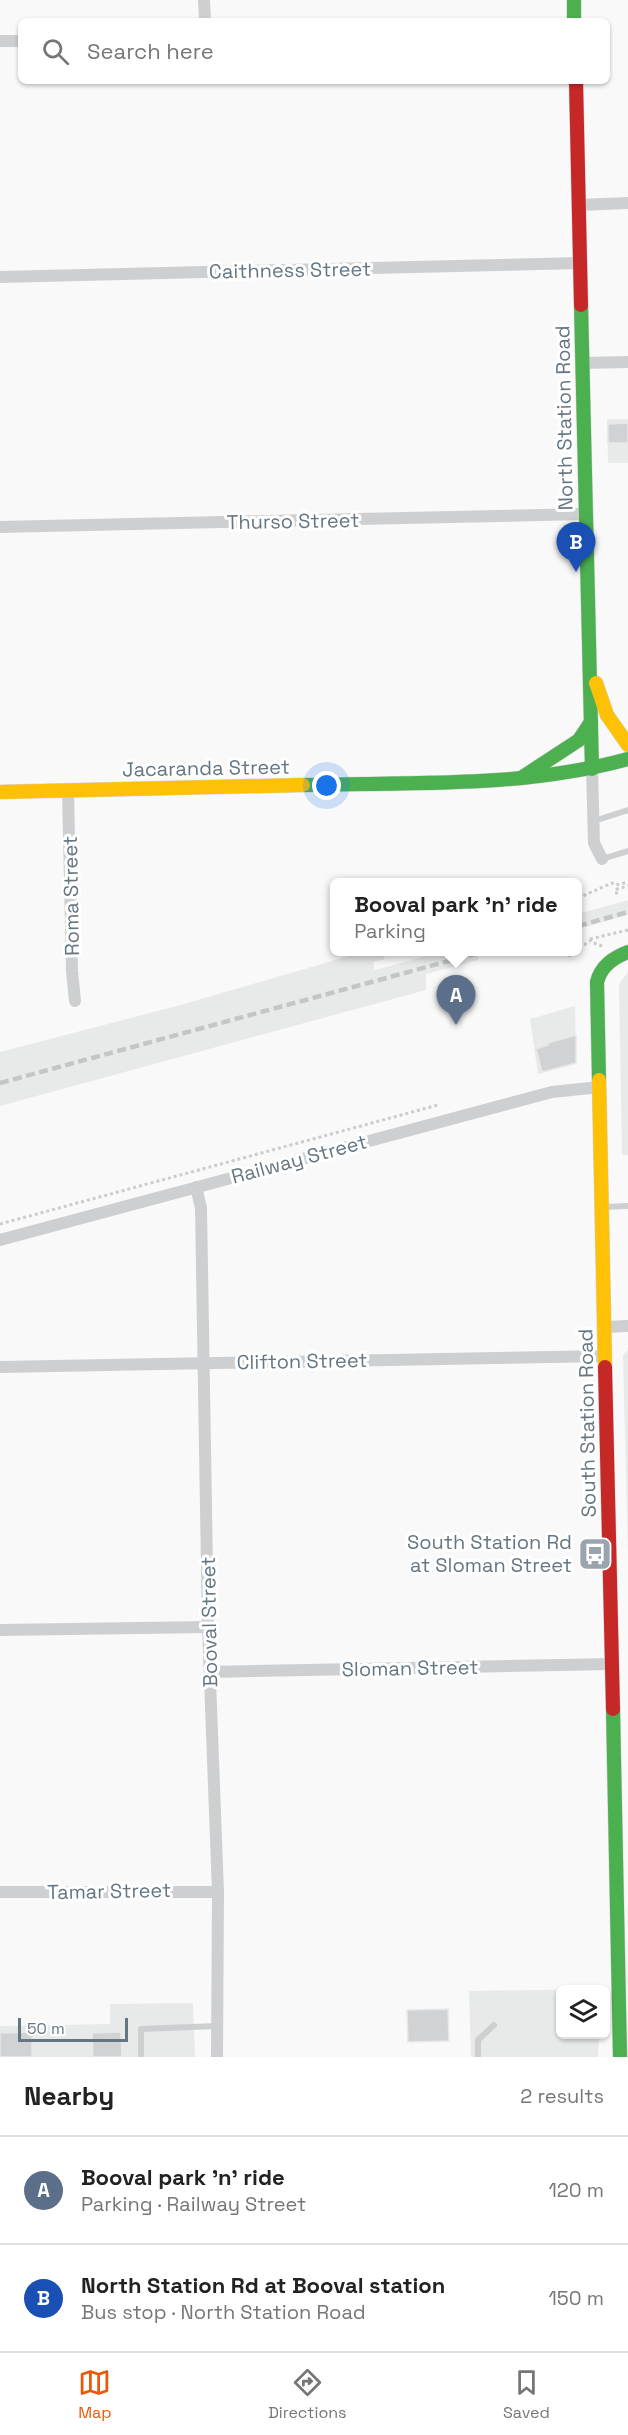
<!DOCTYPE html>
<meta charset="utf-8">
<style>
:root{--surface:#fff;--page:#f6f6f6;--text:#222;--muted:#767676;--line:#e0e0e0;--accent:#ea580c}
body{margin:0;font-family:"Space Grotesk",sans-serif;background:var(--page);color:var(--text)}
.controls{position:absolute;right:18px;bottom:18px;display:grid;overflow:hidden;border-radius:9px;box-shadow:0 2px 4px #0004}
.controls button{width:54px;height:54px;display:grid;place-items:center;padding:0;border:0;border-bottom:2px solid var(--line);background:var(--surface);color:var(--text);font:30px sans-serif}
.scale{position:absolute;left:18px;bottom:15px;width:110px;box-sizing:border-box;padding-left:6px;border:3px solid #657683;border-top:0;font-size:16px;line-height:21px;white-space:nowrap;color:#657683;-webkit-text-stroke:4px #fff;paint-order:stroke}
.you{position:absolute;left:327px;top:786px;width:21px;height:21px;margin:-15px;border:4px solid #fff;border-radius:50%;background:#1a73e8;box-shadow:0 0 0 9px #1a73e833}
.badge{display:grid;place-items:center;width:39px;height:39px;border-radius:50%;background:var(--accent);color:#fff;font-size:20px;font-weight:700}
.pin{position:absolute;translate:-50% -50px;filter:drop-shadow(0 2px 3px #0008)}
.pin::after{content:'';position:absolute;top:32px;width:21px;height:18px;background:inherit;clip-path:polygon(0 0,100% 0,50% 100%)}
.popup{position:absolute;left:330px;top:878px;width:252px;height:78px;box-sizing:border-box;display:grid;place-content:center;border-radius:9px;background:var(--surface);filter:drop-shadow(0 2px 4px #0005);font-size:20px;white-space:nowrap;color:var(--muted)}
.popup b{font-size:22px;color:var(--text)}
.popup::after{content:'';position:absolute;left:50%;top:100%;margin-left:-12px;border:12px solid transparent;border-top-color:var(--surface)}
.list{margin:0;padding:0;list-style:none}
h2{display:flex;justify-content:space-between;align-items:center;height:78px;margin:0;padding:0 24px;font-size:26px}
h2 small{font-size:20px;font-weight:400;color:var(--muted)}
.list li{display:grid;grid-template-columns:39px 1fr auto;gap:18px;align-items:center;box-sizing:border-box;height:108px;padding:0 24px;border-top:2px solid var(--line)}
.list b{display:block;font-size:22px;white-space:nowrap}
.list p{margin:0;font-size:20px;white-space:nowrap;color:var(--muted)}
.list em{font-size:20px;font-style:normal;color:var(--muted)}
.icon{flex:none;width:33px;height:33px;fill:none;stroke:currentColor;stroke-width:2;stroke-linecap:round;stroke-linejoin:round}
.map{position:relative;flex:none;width:628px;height:2057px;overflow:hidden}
.search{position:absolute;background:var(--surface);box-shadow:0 2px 4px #0004;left:18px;right:18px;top:18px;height:66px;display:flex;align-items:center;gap:15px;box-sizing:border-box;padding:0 21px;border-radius:9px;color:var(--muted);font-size:22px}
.sheet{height:294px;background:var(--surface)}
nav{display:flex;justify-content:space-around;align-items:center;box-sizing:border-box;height:84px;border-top:2px solid var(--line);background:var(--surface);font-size:16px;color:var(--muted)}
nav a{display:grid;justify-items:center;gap:3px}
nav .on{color:var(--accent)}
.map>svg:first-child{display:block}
.built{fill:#e8e9e9}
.building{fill:#d0d2d3;stroke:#e8e8e8;stroke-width:1.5}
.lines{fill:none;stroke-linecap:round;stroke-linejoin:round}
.fast-casing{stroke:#d5d6d7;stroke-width:15}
.slow-casing{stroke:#d5d6d7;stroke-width:15}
.jam-casing{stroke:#d5d6d7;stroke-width:15}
.path{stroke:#cbcccd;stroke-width:3;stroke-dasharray:3 3;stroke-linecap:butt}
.lane{stroke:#cecfd0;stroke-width:6}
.street{stroke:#cecfd0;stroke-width:12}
.fast{stroke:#4caf50;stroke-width:14}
.slow{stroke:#ffc107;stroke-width:14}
.jam{stroke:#c62828;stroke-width:14}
.rail{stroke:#c3c5c6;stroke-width:4.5;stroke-dasharray:9 4.5;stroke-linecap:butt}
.labels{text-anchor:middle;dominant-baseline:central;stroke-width:6;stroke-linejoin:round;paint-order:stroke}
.street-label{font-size:20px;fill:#657683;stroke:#fff}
.poi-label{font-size:20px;fill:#657683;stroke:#fff;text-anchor:end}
</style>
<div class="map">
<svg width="628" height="2057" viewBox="0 0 628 2057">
<rect width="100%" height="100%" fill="#f9f9f9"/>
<g class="built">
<polygon points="607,419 628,419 628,463 608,463"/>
<polygon points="628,900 628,915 578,929 578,914"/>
<polygon points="363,952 382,952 385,959 373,962 375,970 441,952 494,952 478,956 478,960 426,974 426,990 0,1106 0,1052 177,1006"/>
<polygon points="628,972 628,1155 622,1155 619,984"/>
<polygon points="575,1006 576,1064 538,1074 530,1019"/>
<polygon points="628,1350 628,1557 623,1355"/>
<polygon points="598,1989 560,1990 560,2034 599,2035 598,2057 471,2057 469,1991"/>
<polygon points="193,2003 195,2057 0,2057 0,2026 110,2024 110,2004"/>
</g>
<g class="building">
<polygon points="628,423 628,443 608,443 608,424"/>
<polygon points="576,1035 576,1063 542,1072 536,1049 548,1045 548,1043"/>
<polygon points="448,2009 449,2041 408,2042 407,2010"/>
<polygon points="32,2032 32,2057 0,2057 0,2033"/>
<polygon points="121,2032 122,2057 93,2057 92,2033"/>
</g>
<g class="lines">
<g class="fast-casing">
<g id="fast">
<polyline points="574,0 574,21"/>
<polyline points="581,305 592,769"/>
<polyline points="521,778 579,740 591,722"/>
<path d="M 303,785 C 412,782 523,788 628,759"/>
<path d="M 599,1080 L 597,982 C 601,966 613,958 628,952"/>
<polyline points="613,1709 620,2057"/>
</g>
</g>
<g class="slow-casing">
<g id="slow">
<polyline points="596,683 607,715 628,745"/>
<polyline points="0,792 303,785"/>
<polyline points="599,1080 605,1367"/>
</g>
</g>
<g class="jam-casing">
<g id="jam">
<polyline points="576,81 581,305"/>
<polyline points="605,1367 613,1709"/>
</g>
</g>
<g class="path">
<polyline points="615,893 618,893 617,889 628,886"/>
<polyline points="578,898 612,883 616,885 628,882"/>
<polyline points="590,939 591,942 602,946"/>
<polyline points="590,939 628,930"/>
<polyline points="578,946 590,943"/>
<polyline points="570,957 570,952"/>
<polyline points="0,1224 438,1105"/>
</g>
<g class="lane">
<polyline points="594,821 628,810"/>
<polyline points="602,859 628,851"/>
<polyline points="602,1207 628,1206"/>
<polyline points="141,2057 141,2029 217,2026"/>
<polyline points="478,2057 478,2040 494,2025"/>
</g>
<g class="street">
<polyline points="204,0 205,21"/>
<polyline points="0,41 21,41"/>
<polyline points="579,205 628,203"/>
<polyline points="0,277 580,263"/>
<polyline points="582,363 628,362"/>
<polyline points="0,527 586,514"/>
<polyline points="592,769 594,843 602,859"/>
<polyline points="68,791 72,971 75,1001"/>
<polyline points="196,1187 201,1208 208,1627 218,1892 217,2057"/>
<polyline points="0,1240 552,1092 600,1087"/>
<polyline points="604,1327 628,1326"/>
<polyline points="0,1367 605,1356"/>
<polyline points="0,1630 208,1627"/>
<polyline points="210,1672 611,1664"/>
<polyline points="0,1892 218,1892"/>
</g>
<use href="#fast" class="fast"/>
<use href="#slow" class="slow"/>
<use href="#jam" class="jam"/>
<g class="rail">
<polyline points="578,926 628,912"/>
<polyline points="0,1083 482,952"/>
</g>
</g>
<defs>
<g id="bus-square" transform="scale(1.725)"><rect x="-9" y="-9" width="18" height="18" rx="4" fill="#99a4ac" stroke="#fff"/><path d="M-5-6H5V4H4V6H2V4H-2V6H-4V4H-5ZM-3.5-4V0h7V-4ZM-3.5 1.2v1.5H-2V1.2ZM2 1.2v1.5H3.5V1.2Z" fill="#fff"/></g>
</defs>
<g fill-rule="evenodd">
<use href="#bus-square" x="595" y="1554"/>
</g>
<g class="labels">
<g class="street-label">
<text transform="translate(290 270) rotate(-1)">Caithness Street</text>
<text transform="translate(564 418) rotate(-91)">North Station Road</text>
<text transform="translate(293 521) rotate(-1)">Thurso Street</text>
<text transform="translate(206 768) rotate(-1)">Jacaranda Street</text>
<text transform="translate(71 896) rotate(-91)">Roma Street</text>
<text transform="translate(299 1159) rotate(-15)">Railway Street</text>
<text transform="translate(302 1361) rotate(-1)">Clifton Street</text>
<text transform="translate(587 1423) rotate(-91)">South Station Road</text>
<text transform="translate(209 1622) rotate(-91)">Booval Street</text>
<text transform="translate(410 1668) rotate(-1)">Sloman Street</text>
<text transform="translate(109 1891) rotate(-1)">Tamar Street</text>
</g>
<g class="poi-label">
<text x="572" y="1542">South Station Rd<tspan x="572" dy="23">at Sloman Street</tspan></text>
</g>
</g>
</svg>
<div class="controls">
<button><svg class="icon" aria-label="layers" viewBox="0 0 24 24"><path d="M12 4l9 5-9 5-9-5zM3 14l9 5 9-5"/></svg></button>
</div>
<div class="scale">50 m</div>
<div class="you"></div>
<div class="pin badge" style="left:456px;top:1025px;background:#5c6f8a">A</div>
<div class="popup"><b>Booval park 'n' ride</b>Parking</div>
<div class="pin badge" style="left:576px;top:572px;background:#1a4fb4">B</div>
<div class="search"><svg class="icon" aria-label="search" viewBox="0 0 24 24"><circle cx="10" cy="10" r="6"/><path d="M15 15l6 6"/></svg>Search here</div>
</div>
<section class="sheet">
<h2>Nearby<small>2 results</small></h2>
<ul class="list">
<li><span class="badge" style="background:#5c6f8a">A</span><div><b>Booval park 'n' ride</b><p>Parking · Railway Street</p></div><em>120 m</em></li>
<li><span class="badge" style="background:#1a4fb4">B</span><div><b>North Station Rd at Booval station</b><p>Bus stop · North Station Road</p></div><em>150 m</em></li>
</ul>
</section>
<nav>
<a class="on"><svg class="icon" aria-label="map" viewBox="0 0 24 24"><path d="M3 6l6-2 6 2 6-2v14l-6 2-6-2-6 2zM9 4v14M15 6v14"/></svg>Map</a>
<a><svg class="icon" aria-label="directions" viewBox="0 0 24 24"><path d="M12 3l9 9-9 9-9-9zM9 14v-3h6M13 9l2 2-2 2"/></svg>Directions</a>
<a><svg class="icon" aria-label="saved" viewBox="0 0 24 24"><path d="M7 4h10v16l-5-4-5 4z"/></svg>Saved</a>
</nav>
